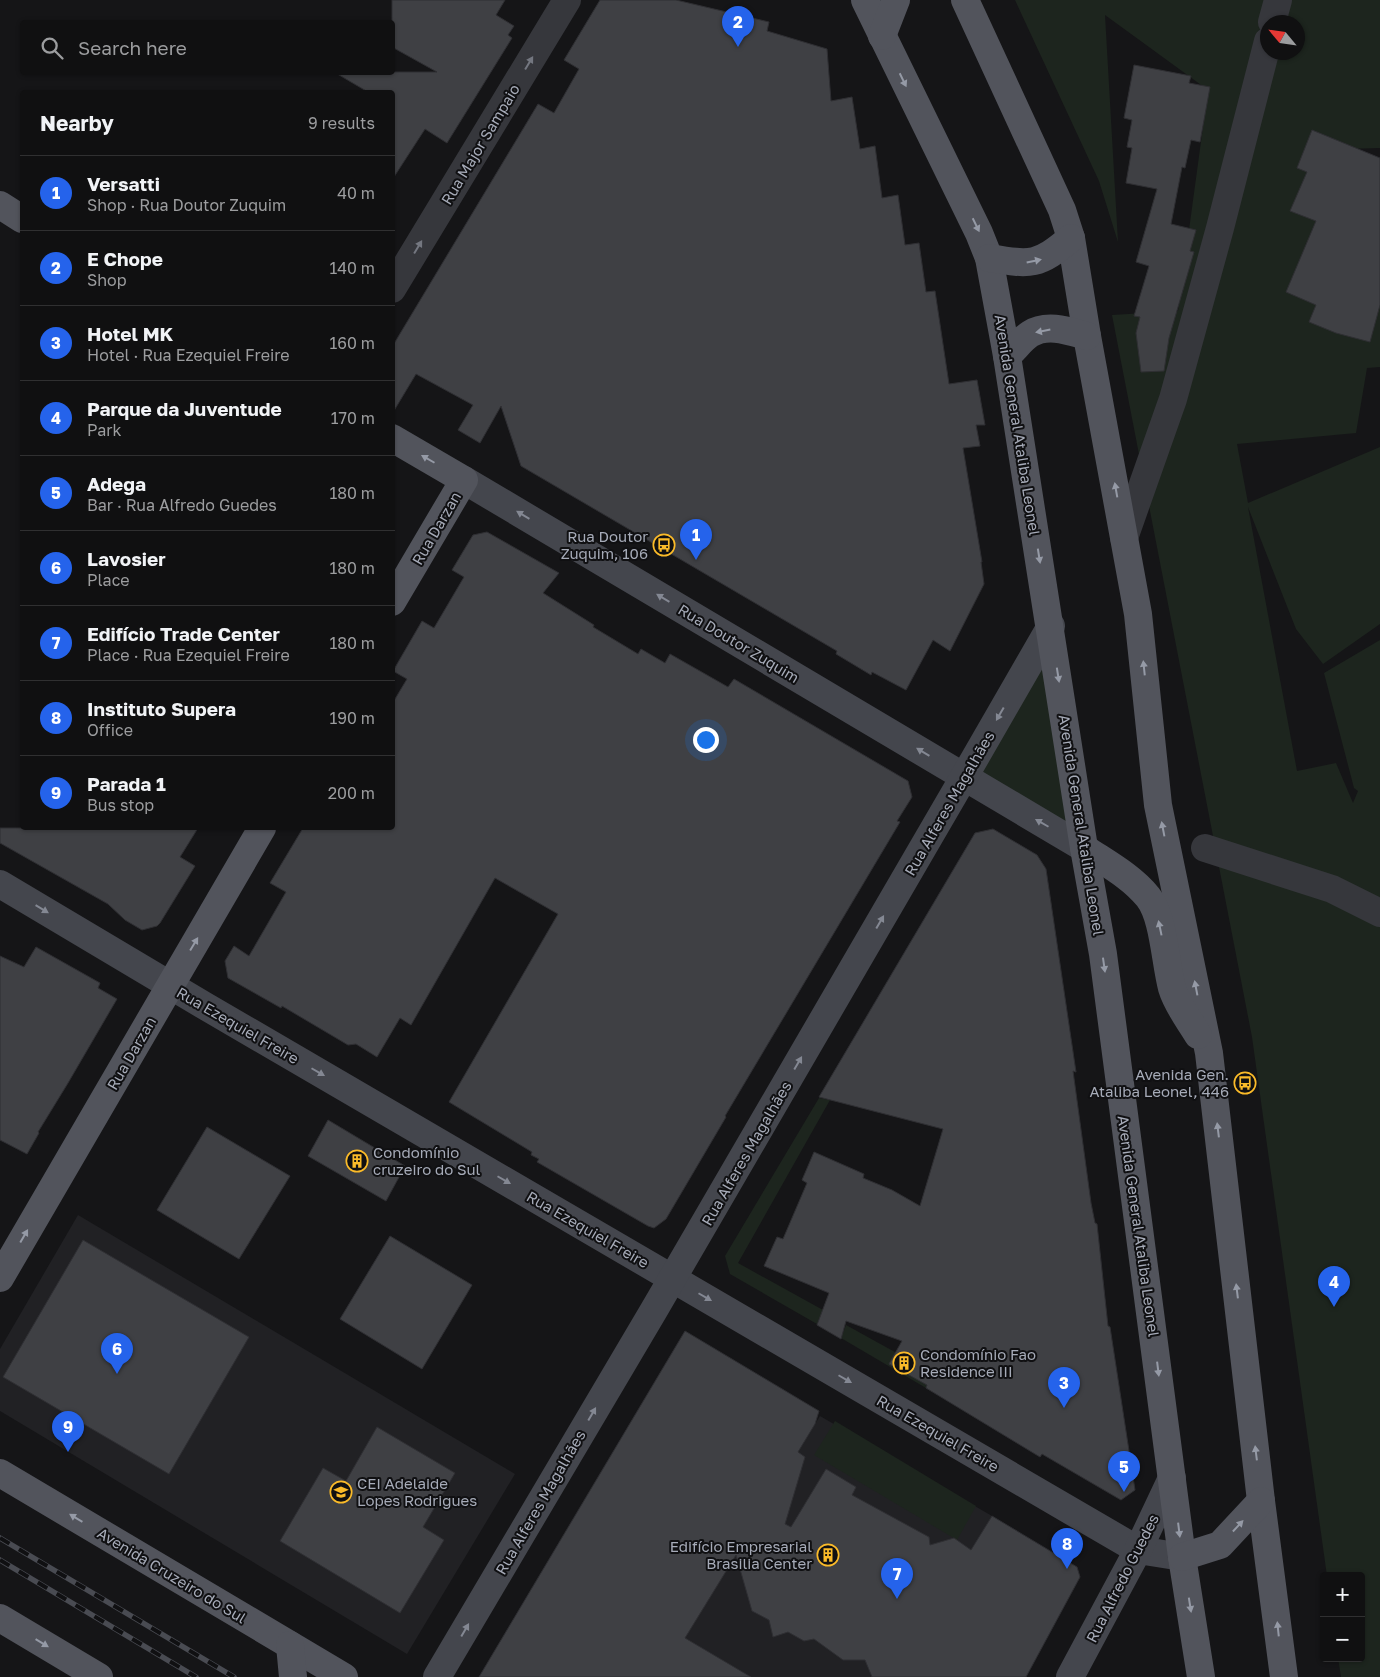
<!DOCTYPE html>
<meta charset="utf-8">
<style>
:root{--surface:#101011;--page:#19191a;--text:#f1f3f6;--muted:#9c9d9f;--line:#303031;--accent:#2563eb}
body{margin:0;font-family:"Golos Text",sans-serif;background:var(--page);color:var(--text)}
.controls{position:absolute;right:15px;bottom:15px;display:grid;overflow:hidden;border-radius:5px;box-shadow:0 1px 4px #0004}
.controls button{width:45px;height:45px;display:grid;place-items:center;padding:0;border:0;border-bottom:1px solid var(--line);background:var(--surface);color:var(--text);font:25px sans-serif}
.compass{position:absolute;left:1260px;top:15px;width:45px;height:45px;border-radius:50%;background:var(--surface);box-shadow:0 1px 4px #0004;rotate:299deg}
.you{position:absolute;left:705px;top:739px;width:18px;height:18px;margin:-12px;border:4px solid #fff;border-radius:50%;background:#1a73e8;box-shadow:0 0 0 8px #1a73e833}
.badge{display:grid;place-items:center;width:32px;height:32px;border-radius:50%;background:var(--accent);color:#fff;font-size:16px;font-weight:700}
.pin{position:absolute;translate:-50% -41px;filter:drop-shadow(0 1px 2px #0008)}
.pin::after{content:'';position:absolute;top:26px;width:18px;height:15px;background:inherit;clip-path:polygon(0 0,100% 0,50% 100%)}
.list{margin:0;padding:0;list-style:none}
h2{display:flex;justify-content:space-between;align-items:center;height:65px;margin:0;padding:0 20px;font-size:21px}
h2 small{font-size:16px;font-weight:400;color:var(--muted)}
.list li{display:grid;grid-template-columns:32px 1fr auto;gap:15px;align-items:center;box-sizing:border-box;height:75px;padding:0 20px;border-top:1px solid var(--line)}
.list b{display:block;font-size:19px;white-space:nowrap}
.list p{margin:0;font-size:16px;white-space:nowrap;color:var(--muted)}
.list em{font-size:16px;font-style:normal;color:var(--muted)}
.icon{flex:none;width:28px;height:28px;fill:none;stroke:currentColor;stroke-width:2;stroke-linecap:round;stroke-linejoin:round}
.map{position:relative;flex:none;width:1380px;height:1677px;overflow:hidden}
.search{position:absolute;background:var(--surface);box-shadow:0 1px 4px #0004;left:20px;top:20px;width:375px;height:55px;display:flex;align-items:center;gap:12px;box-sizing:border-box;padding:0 18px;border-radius:5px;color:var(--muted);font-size:19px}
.panel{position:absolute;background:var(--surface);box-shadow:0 1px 4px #0004;left:20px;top:90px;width:375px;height:740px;border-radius:5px}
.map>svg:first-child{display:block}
.built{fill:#212124}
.green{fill:#1d251e;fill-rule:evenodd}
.building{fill:#3f4044;stroke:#2f2f33}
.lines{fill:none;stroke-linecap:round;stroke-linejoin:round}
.street{stroke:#36373c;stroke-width:28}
.secondary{stroke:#44464d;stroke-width:28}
.primary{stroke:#52545c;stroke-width:28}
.rail-casing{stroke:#494b52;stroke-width:5.5}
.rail{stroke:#101012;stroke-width:4;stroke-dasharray:11;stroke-linecap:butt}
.oneway{fill:#747780}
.oneway2{fill:#959aa6}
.oneway3{fill:#848893}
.labels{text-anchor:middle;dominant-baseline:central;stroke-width:4;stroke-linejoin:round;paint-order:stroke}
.street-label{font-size:15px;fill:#a6abb8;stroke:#101012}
.poi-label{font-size:15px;fill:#a6abb8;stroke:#101012;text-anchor:end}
</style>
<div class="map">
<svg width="1380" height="1677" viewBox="0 0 1380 1677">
<rect width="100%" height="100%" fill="#151517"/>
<g class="built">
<polygon points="78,1215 515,1474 407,1654 0,1411 0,1349"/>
<polygon points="820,1416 992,1516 899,1677 751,1677 685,1638"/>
</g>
<g class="green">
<path d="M 1015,0 L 1380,0 L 1380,148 L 1310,150 L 1380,220 L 1380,367 L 1367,368 L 1356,433 L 1237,444 L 1248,503 L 1380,447 L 1380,624 L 1323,664 L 1296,629 L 1248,507 L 1297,771 L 1336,763 L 1353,803 L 1358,791 L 1354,788 L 1324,673 L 1380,640 L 1380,1677 L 1341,1677 L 1338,1658 L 1361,1658 L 1361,1576 L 1327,1576 L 1252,1037 L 1112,315 L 1178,311 L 1208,90 L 1105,15 L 1118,242 L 1099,181 ZM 1268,22 L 1298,22 L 1298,52 L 1268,52 Z"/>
<polygon points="1047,644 1075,834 973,775"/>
<polygon points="819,1098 830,1100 738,1263 823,1310 817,1324 730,1274 725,1256"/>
<polygon points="846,1325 931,1372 926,1388 841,1338"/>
<polygon points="835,1421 976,1506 957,1540 814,1455"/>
</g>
<g class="building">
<polygon points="392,0 505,0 496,15 514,26 508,35 512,38 447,143 425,129 392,180 392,92 368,92 334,72 437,72 392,47"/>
<polygon points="600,0 676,0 769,22 767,31 827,49 831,101 852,97 860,149 875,146 882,198 898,195 905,245 919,243 926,292 935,291 949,384 977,380 985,425 976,425 980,446 963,448 982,562 981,562 984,584 950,651 933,640 906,690 872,672 871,675 836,654 837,651 521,466 501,406 480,443 458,430 473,405 416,374 392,414 392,347 538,104 554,113 579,69 564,60"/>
<polygon points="1134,65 1191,76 1189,83 1210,87 1200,142 1191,140 1185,168 1182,167 1171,224 1196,230 1190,251 1194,252 1169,338 1164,371 1141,372 1136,333 1140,317 1134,316 1149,266 1136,262 1157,189 1126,183 1132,148 1127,147 1132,120 1124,118"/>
<polygon points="1312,130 1380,158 1380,305 1370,342 1336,333 1309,322 1316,305 1286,292 1316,221 1290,211 1307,172 1297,168"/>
<polygon points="487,532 559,573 543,593 594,625 593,627 638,654 641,649 665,663 670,654 728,687 734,679 908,781 912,797 897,821 900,822 725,1116 726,1117 666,1219 654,1228 648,1226 537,1162 539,1159 531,1155 532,1152 449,1102 558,914 495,878 411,1025 400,1018 377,1057 356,1044 348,1045 282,1006 281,1008 228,978 225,961 234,946 249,956 286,892 270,883 303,828 392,828 392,704 407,679 393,671 422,621 434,628 464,577 452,570 473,535"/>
<polygon points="0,828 198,828 180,857 195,866 160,923 157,926 142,930 125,920 108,904 0,843"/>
<polygon points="993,829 1037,855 1046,869 1076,1072 1073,1071 1091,1203 1095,1223 1097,1224 1108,1326 1110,1327 1135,1490 1121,1500 1042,1454 1040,1457 926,1388 927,1385 889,1364 902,1341 846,1321 841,1339 817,1325 829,1293 764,1266 777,1237 783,1239 807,1183 802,1180 814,1152 864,1174 863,1178 892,1190 920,1206 943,1129 819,1097 975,833"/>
<polygon points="36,947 100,983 98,988 117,999 68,1083 38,1132 39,1133 27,1154 0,1140 0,956 24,967"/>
<polygon points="328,1120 405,1166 386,1201 308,1156"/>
<polygon points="207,1127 290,1176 239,1259 157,1210"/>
<polygon points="390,1236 472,1285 422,1369 340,1319"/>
<polygon points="83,1240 249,1337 169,1474 3,1377"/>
<polygon points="685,1331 819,1411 815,1424 798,1452 805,1457 785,1524 791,1527 826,1469 856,1487 852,1495 929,1537 930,1545 954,1538 971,1550 992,1516 1077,1567 1080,1577 1026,1677 872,1677 865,1660 843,1660 814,1639 804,1641 788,1632 773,1637 769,1620 752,1611 736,1555 685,1638 751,1677 479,1677"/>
<polygon points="377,1427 455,1473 423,1527 444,1540 400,1613 280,1541 323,1468 346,1481"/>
</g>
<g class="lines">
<g class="street">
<polyline points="1272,22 1278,0"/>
<polyline points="392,289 567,0"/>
<polyline points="1124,538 1173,399 1220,228 1268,41"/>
<polyline points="1205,848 1332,889 1380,913"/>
</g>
<g class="secondary">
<polyline points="464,480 1084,848"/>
<polyline points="0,884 205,1006 1138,1550 1182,1557"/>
<polyline points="437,1677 654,1310 964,777 1051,626"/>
<polyline points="1070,1677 1138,1550 1172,1478"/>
</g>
<g class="primary">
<polyline points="865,0 979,233 989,258 1007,356 1084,848 1103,954 1182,1557 1201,1677"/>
<polyline points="965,0 1062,210 1071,238 1087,336 1138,614 1158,805 1209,1053 1261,1501 1284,1677"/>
<polyline points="882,36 896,0"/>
<polyline points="0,205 22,219"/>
<path d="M 989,258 C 1032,265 1038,266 1071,238"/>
<path d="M 1007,356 C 1015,349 1022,339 1030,334 C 1047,323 1069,331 1087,336"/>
<polyline points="392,438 464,480 392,602"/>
<path d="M 1084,848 C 1106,863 1131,876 1148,897 C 1164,917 1165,962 1172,988 C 1177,1005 1189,1020 1198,1035"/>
<polyline points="0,1278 262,828"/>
<polyline points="0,1473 344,1677"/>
<polyline points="1182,1557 1220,1545 1261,1501"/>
<polyline points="0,1618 99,1677"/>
<polyline points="290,1645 293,1677"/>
</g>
<g class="rail-casing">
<g id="rail">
<polyline points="0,1538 234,1677"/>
<polyline points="0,1560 196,1677"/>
</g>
</g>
<use href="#rail" class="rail"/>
</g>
<defs><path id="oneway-solid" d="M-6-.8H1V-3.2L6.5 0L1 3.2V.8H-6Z" transform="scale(1.25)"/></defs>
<g class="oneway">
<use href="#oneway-solid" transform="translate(529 63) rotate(-59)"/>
<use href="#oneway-solid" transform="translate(418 247) rotate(-59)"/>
</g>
<g class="oneway2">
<use href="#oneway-solid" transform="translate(903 80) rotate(64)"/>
<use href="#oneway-solid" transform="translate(976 225) rotate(64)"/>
<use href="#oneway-solid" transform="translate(1034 261) rotate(-12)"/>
<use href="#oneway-solid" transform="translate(1043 331) rotate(169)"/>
<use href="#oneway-solid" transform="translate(428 459) rotate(-150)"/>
<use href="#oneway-solid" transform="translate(1116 490) rotate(-100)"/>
<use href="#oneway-solid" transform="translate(1039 556) rotate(81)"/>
<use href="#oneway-solid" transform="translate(1144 668) rotate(-96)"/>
<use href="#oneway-solid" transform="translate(1058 675) rotate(81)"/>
<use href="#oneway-solid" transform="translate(1163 829) rotate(-101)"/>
<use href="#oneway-solid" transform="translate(1160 928) rotate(-102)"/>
<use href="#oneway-solid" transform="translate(194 944) rotate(-59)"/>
<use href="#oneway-solid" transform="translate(1104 965) rotate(82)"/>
<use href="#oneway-solid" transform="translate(1196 988) rotate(-101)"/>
<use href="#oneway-solid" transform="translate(1218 1130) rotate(-97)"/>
<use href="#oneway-solid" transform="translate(24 1236) rotate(-60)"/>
<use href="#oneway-solid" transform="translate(1237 1291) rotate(-97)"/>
<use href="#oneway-solid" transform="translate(1158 1369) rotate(83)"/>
<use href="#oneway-solid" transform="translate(1256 1453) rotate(-97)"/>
<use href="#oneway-solid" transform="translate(76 1518) rotate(-149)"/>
<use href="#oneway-solid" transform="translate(1238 1526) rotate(-47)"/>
<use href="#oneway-solid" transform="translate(1179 1530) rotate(83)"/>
<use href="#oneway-solid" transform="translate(1190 1605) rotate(81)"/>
<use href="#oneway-solid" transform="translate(1278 1629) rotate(-96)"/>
<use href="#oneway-solid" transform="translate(42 1643) rotate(31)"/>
</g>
<g class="oneway3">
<use href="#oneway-solid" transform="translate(523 515) rotate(-149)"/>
<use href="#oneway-solid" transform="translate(663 598) rotate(-149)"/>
<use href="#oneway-solid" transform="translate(1000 714) rotate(120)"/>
<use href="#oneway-solid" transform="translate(923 752) rotate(-149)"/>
<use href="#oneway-solid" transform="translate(1042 823) rotate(-150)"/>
<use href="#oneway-solid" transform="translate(42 909) rotate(31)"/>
<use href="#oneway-solid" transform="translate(880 922) rotate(-60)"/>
<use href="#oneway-solid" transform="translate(798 1063) rotate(-60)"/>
<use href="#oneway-solid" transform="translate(318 1072) rotate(30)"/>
<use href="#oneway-solid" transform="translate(504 1180) rotate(30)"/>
<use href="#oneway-solid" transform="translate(705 1297) rotate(30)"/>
<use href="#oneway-solid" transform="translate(845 1379) rotate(30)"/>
<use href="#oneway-solid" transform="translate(592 1414) rotate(-60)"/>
<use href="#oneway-solid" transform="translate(465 1630) rotate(-60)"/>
</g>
<defs>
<g id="bus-ring" transform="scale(1.125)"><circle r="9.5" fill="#101012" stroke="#fbbb29" stroke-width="1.5"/><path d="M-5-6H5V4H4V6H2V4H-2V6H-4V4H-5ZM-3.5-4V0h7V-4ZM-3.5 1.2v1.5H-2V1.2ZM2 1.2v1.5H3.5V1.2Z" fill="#fbbb29"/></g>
<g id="building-ring" transform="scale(1.125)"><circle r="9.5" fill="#101012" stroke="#fbbb29" stroke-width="1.5"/><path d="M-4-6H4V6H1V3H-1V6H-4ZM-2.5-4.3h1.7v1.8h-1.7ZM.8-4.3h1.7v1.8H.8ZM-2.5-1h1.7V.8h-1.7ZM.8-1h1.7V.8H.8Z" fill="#fbbb29"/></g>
<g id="school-ring" transform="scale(1.125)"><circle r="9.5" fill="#101012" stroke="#fbbb29" stroke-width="1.5"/><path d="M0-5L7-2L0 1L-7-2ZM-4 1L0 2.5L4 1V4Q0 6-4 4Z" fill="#fbbb29"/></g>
</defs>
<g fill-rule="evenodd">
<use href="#bus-ring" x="664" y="545"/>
<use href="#bus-ring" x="1245" y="1083"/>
<use href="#building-ring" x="357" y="1161"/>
<use href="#building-ring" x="904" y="1363"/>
<use href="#school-ring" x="341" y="1492"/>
<use href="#building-ring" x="828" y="1555"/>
</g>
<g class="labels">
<g class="street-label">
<text transform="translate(480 144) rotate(-59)">Rua Major Sampaio</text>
<text transform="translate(1018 425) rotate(81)">Avenida General Ataliba Leonel</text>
<text transform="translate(436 528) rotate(-60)">Rua Darzan</text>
<text transform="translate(739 643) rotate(31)">Rua Doutor Zuquim</text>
<text transform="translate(949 803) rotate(-60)">Rua Alferes Magalhães</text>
<text transform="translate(1082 825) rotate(81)">Avenida General Ataliba Leonel</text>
<text transform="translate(238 1025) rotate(30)">Rua Ezequiel Freire</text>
<text transform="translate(131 1053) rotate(-60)">Rua Darzan</text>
<text transform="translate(746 1153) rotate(-60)">Rua Alferes Magalhães</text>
<text transform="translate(1139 1226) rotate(82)">Avenida General Ataliba Leonel</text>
<text transform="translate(588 1229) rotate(30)">Rua Ezequiel Freire</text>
<text transform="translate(938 1433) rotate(30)">Rua Ezequiel Freire</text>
<text transform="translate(540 1502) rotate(-60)">Rua Alferes Magalhães</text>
<text transform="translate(172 1575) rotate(31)">Avenida Cruzeiro do Sul</text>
<text transform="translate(1122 1578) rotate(-63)">Rua Alfredo Guedes</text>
</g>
<g class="poi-label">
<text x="648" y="536">Rua Doutor<tspan x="648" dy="17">Zuquim, 106</tspan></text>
<text x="1229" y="1074">Avenida Gen.<tspan x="1229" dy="17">Ataliba Leonel, 446</tspan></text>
<text x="373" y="1152" text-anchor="start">Condomínio<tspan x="373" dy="17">cruzeiro do Sul</tspan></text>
<text x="920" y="1354" text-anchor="start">Condomínio Fao<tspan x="920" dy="17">Residence III</tspan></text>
<text x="357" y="1483" text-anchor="start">CEI Adelaide<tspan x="357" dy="17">Lopes Rodrigues</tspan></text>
<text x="812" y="1546">Edifício Empresarial<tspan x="812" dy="17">Brasilia Center</tspan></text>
</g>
</g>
</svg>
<div class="controls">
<button>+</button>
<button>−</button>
</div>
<svg class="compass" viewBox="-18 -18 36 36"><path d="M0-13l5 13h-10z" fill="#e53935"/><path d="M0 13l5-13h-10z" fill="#9c9d9f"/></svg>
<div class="you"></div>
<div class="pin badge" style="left:696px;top:560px">1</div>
<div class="pin badge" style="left:738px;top:47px">2</div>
<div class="pin badge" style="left:1064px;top:1408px">3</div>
<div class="pin badge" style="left:1334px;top:1307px">4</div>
<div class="pin badge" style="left:1124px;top:1492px">5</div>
<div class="pin badge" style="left:117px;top:1374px">6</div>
<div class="pin badge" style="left:897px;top:1599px">7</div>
<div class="pin badge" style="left:1067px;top:1569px">8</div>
<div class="pin badge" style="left:68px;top:1452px">9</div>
<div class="search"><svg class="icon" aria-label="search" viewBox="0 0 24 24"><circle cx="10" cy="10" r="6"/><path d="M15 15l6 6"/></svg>Search here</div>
<section class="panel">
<h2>Nearby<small>9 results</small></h2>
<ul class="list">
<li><span class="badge">1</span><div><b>Versatti</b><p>Shop · Rua Doutor Zuquim</p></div><em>40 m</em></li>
<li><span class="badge">2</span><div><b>E Chope</b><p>Shop</p></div><em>140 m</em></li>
<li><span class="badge">3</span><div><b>Hotel MK</b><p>Hotel · Rua Ezequiel Freire</p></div><em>160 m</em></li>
<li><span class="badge">4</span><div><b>Parque da Juventude</b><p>Park</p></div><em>170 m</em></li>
<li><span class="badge">5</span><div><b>Adega</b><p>Bar · Rua Alfredo Guedes</p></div><em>180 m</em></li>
<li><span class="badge">6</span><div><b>Lavosier</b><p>Place</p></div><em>180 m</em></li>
<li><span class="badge">7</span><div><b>Edifício Trade Center</b><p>Place · Rua Ezequiel Freire</p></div><em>180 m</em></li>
<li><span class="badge">8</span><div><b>Instituto Supera</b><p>Office</p></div><em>190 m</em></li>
<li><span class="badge">9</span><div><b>Parada 1</b><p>Bus stop</p></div><em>200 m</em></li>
</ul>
</section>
</div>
